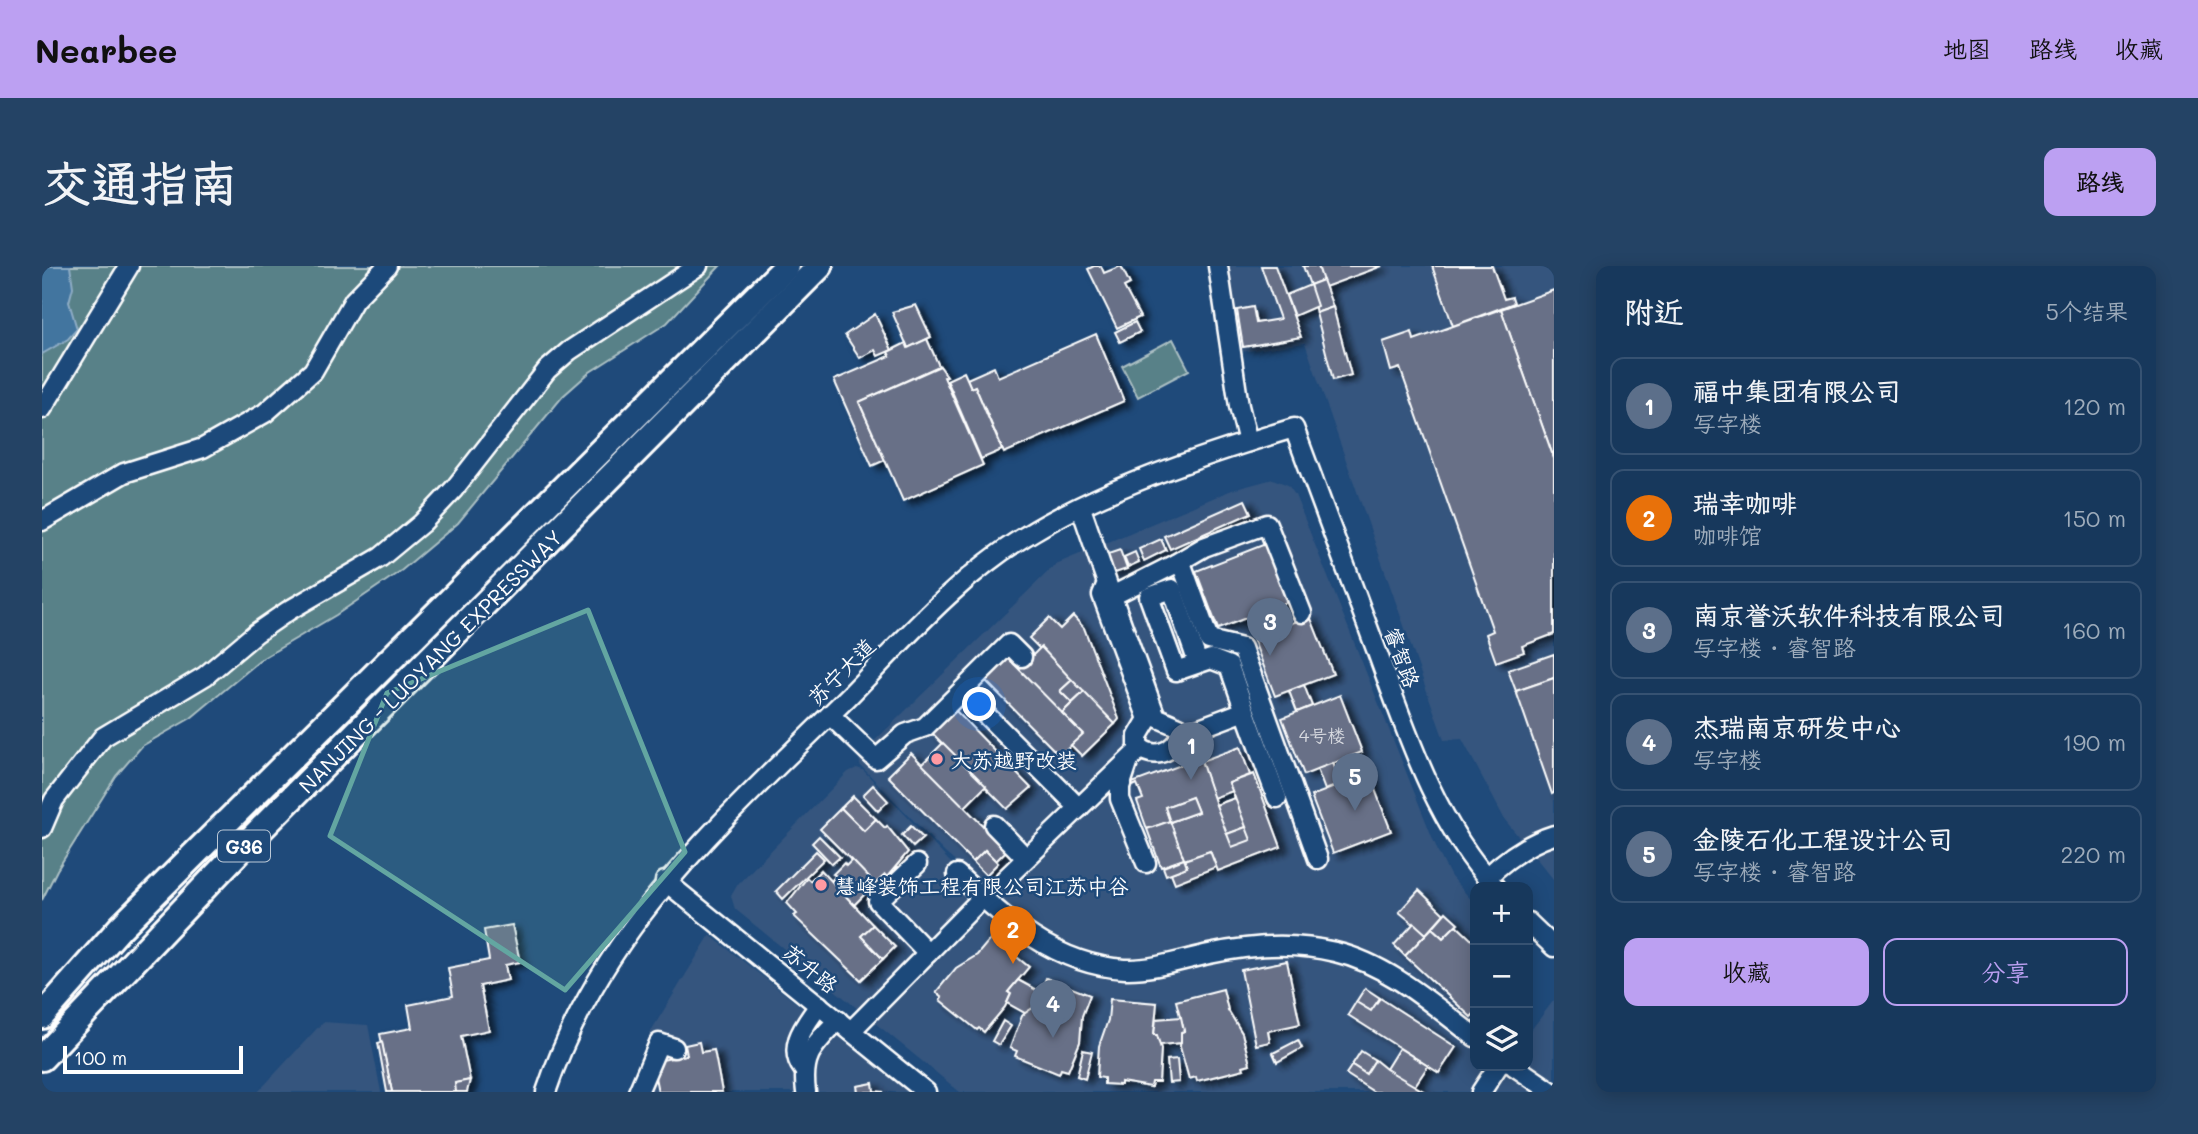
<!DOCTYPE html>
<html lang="zh">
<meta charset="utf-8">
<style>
:root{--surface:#17385c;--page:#244365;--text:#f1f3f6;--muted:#9eacbb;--line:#365272;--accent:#bca0f2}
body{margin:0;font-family:Mali,"LXGW WenKai TC",sans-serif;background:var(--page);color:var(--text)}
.controls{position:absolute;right:21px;bottom:21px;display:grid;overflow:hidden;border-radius:14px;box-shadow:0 4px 18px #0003}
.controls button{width:63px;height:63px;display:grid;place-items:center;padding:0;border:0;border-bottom:2px solid var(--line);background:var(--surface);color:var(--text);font:35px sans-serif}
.scale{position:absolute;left:21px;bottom:18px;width:180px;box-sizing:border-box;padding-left:7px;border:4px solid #fff;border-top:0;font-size:19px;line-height:24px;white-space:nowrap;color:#fff;-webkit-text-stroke:5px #1f4a7a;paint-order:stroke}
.you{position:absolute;left:938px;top:439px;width:24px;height:24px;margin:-18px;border:5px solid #fff;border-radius:50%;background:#1a73e8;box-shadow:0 0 0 10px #1a73e833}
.badge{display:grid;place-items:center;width:46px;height:46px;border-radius:50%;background:var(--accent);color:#fff;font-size:23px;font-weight:700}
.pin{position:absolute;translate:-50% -58px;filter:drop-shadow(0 2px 4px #0008)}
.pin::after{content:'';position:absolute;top:37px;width:24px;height:21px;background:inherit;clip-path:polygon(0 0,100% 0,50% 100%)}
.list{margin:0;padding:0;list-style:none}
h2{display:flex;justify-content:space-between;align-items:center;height:91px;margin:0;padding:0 28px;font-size:30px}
h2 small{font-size:23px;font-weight:400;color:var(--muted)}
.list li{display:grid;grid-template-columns:46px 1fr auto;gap:21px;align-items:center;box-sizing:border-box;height:98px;margin:0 14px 14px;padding:0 14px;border:2px solid var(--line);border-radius:14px}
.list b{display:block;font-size:26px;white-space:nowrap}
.list p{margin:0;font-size:23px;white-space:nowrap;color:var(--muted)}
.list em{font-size:23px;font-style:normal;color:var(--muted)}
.actions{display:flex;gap:14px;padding:21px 28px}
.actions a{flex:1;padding:16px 0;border:2px solid var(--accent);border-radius:14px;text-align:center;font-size:24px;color:var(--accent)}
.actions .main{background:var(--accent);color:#111}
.icon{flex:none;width:38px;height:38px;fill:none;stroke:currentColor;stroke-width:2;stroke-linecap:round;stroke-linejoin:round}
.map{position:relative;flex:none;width:1512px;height:826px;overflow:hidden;border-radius:14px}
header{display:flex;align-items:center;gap:42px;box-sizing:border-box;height:98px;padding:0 35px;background:var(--accent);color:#111}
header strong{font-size:33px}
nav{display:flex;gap:38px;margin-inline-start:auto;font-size:24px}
.intro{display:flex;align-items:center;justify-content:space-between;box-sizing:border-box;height:168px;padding:0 42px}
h1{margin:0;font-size:49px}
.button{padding:18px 32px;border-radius:14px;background:var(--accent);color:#111;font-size:24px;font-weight:700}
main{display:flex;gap:42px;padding:0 42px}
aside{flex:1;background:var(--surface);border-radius:14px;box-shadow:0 4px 18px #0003}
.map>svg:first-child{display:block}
.built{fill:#35557e}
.green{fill:#588188;stroke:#acc0c4;stroke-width:2}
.water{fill:#42759f;stroke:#8eacc5;stroke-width:2}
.building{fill:#677087;stroke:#fff;stroke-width:2;filter:url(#shadow)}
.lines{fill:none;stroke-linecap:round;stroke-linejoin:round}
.minor-casing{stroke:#fff;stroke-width:23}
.highway-casing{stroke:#fff;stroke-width:30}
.minor{stroke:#1f4a7a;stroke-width:18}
.highway{stroke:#1f4a7a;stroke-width:24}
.marked{fill:#63a6a1;fill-opacity:0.2;stroke:#63a6a1;stroke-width:5;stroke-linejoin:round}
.poi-dot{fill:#ff9aa2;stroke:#1f4a7a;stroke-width:2.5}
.labels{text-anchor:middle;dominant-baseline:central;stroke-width:5;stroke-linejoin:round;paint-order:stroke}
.number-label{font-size:18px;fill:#d9dbe1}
.shield{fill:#1f4a7a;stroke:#bcc9d7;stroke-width:2}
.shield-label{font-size:19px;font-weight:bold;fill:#fff}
.street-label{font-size:21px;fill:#fff;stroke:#1f4a7a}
.poi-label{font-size:21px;fill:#fff;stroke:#1f4a7a;text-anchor:start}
</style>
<header>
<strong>Nearbee</strong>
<nav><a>地图</a><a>路线</a><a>收藏</a></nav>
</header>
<div class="intro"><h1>交通指南</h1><a class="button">路线</a></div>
<main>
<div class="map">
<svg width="1512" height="826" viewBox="0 0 1512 826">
<defs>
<filter id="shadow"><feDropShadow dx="7" dy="4" stdDeviation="3.5" flood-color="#0009"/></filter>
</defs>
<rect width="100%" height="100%" fill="#1f4a7a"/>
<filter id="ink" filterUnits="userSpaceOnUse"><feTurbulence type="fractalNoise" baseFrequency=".0143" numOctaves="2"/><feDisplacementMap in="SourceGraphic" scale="14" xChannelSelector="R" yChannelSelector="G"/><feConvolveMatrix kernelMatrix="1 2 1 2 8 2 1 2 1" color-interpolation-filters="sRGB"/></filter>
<g filter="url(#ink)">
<g class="built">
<polygon points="1186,0 1512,0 1512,614 1463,554 1420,473 1402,474 1263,77 1198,86"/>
<polygon points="1231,213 1246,219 1253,229 1397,588 1409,611 1433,638 1433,764 1336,698 1312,687 1275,678 1235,676 1187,681 1085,698 1237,677 1275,679 1311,688 1334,698 1433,766 1433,800 1486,800 1486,768 1512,734 1512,826 918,826 693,643 689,630 696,618 806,506 815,502 821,504 907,595 986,664 1027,687 1074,697 1019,681 981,656 902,586 818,499 817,490 1014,298 1190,224"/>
<polygon points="668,669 867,826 586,826 609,765"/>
<polygon points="281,756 326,759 339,826 216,826"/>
</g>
<g class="green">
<polygon points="0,0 678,0 625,57 548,106 521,130 416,257 360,304 294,349 221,392 149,452 100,480 74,510 15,604 0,634"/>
<polygon points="1131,73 1147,104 1096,131 1080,100"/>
</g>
<polygon class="water" points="0,0 28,0 31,21 27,36 35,63 26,73 0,88"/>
<g class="building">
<polygon points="1052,0 1059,0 1062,7 1079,0 1088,18 1082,21 1098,51 1075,62 1046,3"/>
<polygon points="1219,0 1233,0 1259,71 1201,81 1195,44 1211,41 1214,57 1238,53"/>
<polygon points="1261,0 1276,0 1281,14 1268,19"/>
<polygon points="1276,0 1340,0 1283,21"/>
<polygon points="1390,0 1450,0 1462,33 1470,31 1472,37 1411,60"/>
<polygon points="1281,14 1291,41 1274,47 1268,19"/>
<polygon points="1268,19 1275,40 1252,50 1244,29"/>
<polygon points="1512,24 1512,193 1459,43"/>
<polygon points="874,39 889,71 866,82 850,46"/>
<polygon points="1291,41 1309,109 1291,114 1274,47"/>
<polygon points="1459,43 1512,193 1512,368 1480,380 1482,386 1454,396 1444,368 1451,365 1358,102 1349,105 1341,76 1370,66 1372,74"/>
<polygon points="833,48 850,84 836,90 833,84 818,92 803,69"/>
<polygon points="1093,56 1098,66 1078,76 1073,66"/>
<polygon points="1054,68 1082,135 962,187 933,120 929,122 925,113 952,101 956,111"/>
<polygon points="885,73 897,100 817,136 843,194 830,200 792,114 848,90 846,86 864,77 866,82"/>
<polygon points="898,100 905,110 902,111 941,199 861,235 817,136"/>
<polygon points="922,106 929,122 933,120 960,184 939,193 905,114"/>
<polygon points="1203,234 1209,247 1128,283 1122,270"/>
<polygon points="1119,273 1124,284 1102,295 1097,283"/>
<polygon points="1226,277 1248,335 1176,363 1154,305"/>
<polygon points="1078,284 1085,303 1067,309 1060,290"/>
<polygon points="1093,286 1097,296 1086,301 1082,291"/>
<polygon points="1233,341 1241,361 1225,367 1218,347"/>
<polygon points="1031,350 1042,362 1077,453 1073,458 987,372 1007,352 1018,363"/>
<polygon points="1268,350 1291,408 1233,430 1211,372"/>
<polygon points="999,381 1030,414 1018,425 1030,437 1019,448 976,404"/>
<polygon points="1512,388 1512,412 1474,425 1466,404"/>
<polygon points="966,392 1041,468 1018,490 943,414"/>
<polygon points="1512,412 1512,527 1510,528 1474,425"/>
<polygon points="1030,414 1042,426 1030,437 1018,425"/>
<polygon points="1262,419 1270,440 1255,446 1247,425"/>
<polygon points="1042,426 1073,458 1040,490 1029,479 1041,468 1020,447"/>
<polygon points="1298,429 1320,486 1262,509 1240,452"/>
<polygon points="913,444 989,522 965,543 890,467"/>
<polygon points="901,477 944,520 922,542 879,499"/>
<polygon points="1198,481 1208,509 1187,517 1191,525 1171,532 1159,495"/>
<polygon points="869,487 965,584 954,595 943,584 931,596 846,510"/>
<polygon points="1158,492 1174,539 1193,532 1187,517 1212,508 1239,581 1176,605 1168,585 1142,594 1128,556 1156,546 1150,531 1123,541 1128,555 1105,563 1095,535 1101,533 1095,518 1091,520 1090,517"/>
<polygon points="1291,497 1299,518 1283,524 1275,503"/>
<polygon points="1327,508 1349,565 1291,587 1269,530"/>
<polygon points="831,519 846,535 836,545 821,529"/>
<polygon points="811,530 834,553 822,565 799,542"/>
<polygon points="1150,531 1156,546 1128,556 1123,541"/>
<polygon points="1193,532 1204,561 1185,568 1174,539"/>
<polygon points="799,542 822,565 834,553 843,562 845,560 866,586 845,611 843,609 833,618 778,563"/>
<polygon points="1128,555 1142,593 1119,601 1105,563"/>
<polygon points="869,560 881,572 871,581 860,569"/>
<polygon points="1204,561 1209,574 1190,581 1185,568"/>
<polygon points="777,570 798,591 790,598 770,577"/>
<polygon points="943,584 956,597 944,609 931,596"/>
<polygon points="774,585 782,593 741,633 734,625"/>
<polygon points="1168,585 1174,601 1133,617 1129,607 1145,601 1142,594"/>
<polygon points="1142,593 1145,601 1124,609 1121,601"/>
<polygon points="810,594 833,618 812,639 789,615 794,610 791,608 802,597 804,600"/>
<polygon points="779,604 831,659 819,670 841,693 819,714 752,650 755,648 745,637 765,612 768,615"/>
<polygon points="1377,624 1402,648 1384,668 1357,646"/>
<polygon points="1404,646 1416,657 1401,672 1390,662"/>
<polygon points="1372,657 1384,668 1363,690 1352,679"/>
<polygon points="470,659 478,696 463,699 466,714 438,720 447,764 419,770 428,814 413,817 414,826 350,826 338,768 370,762 366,739 411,730 406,702 447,694 442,664"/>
<polygon points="831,659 853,681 841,693 819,670"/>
<polygon points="1414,659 1433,677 1433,747 1429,751 1363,690 1390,662 1401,672"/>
<polygon points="950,671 987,701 966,726 969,728 963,741 942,766 937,762 935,764 898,734 900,731 894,726 914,702 935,689"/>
<polygon points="1245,695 1258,758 1226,765 1228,776 1214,779 1199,704"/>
<polygon points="1004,712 1048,729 1040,750 1038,776 1026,805 1019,803 1017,808 973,790 975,785 968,782 980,750 990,740 992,741"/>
<polygon points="976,714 998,726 992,741 983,747 965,737 969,728 966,726"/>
<polygon points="1323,722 1338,732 1329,745 1314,736"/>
<polygon points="1181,723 1186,744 1200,767 1208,798 1201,800 1202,803 1155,815 1154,811 1147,813 1138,781 1139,766 1142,765 1134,735"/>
<polygon points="1338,732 1414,781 1397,807 1306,749 1314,736 1329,745"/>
<polygon points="1068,733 1115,737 1112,769 1115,769 1119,783 1117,816 1110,816 1109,821 1079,816 1079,819 1062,818 1062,812 1055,811 1057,780 1066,754"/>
<polygon points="1139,751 1142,765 1139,766 1139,777 1118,779 1115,769 1112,769 1114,753"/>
<polygon points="961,755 969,760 957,779 950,775"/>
<polygon points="1256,774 1260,782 1235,796 1231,787"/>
<polygon points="340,776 350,826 345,826 336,777"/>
<polygon points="657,776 659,786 672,784 680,826 616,826 610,796 645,789 643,779"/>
<polygon points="1357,782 1386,800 1372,821 1344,803"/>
<polygon points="1041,784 1050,786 1043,813 1035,810"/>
<polygon points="1319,785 1333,794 1324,808 1310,799"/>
<polygon points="1135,793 1137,816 1127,817 1125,794"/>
<polygon points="1333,794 1344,803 1383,826 1332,826 1304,808 1310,799 1324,808"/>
<polygon points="428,814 425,826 414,826 413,817"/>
<polygon points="831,817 832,825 842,826 816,826 815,820"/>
</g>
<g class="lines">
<g class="minor-casing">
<g id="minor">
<polyline points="1176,0 1197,140 1206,176"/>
<polyline points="0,143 87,0"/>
<path d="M 1039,242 L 1065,317 L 1060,329 L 1106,453 L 1096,470 L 1096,480 C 1112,494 1130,487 1139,469 L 1137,461 L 1114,451 L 1065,317"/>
<polyline points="0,255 82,207 161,182 223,147 271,105 312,34 345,0"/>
<polyline points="1133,298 1162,281 1225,258 1260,347"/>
<polyline points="1070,330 1133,298 1141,302 1167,374 1200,382 1276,593"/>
<polyline points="1156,397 1130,323 1107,331 1134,405 1169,393 1187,400 1203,445"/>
<polyline points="920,425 1037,542"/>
<polyline points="788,449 834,493 863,468 883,461 967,378 980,391"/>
<polyline points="1139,469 1203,445 1235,532"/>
<polyline points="1086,497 1078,521 1078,533 1104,597"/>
<polyline points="952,559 984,592"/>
<polyline points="0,562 12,534 61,471 163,410 214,367 246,345 339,291 380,257 412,223 505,104 527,85 656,0"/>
<polyline points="875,598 836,635 886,687"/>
<path d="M 915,608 C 963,653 1013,699 1083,703 C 1110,704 1140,694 1167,688 C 1208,679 1252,676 1293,686 C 1346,698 1391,739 1433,771"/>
<path d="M 1444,612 C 1464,593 1486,577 1512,569"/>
<polyline points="963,613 1099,482"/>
<polyline points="623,615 884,826"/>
<polyline points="1486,656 1512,681"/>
<polyline points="809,765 940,632"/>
<polyline points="1472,800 1510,826"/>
<path d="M 761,803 C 744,780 764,758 777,739"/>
<path d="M 504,826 C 560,658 685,551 806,431 C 861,375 915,312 982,271 C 1059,223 1165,188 1252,162 C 1280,236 1307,310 1334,383 C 1364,465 1393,556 1453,621"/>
<polyline points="596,826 617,777 632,782"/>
<path d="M 764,826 C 759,788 772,780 796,754"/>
<polyline points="1439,826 1456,800"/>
</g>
</g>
<g class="highway-casing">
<g id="highway">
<polyline points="0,750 78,662 745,0"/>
<polyline points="0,792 198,584 778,0"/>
</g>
</g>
<use href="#minor" class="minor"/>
<use href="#highway" class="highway"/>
</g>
</g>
<path class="marked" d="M 546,344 L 643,586 L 523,724 L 288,570 L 345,427 Z"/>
<g class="poi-dot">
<circle cx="895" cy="493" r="7"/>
<circle cx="779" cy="619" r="7"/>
</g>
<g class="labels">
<g class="number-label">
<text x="1280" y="469">4号楼</text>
</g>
<rect class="shield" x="176" y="564.5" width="52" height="31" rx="5"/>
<g class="shield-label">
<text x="202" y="580">G36</text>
</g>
<g class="street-label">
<text transform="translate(1361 391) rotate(70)">睿智路</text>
<text transform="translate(388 395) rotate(-45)">NANJING - LUOYANG EXPRESSWAY</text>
<text transform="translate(799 405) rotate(-45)">苏宁大道</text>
<text transform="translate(769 702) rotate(39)">苏升路</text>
</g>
<g class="poi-label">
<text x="909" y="493">大苏越野改装</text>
<text x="793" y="619">慧峰装饰工程有限公司江苏中谷</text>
</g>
</g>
</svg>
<div class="controls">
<button>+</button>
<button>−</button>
<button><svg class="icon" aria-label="layers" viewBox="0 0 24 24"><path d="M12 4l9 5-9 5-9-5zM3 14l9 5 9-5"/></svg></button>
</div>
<div class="scale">100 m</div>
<div class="you"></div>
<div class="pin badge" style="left:1149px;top:514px;background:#5c6f8a">1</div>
<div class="pin badge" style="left:971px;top:698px;background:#e8710a">2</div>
<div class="pin badge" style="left:1228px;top:390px;background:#5c6f8a">3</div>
<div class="pin badge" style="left:1011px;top:772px;background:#5c6f8a">4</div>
<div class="pin badge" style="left:1313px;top:545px;background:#5c6f8a">5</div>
</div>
<aside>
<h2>附近<small>5个结果</small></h2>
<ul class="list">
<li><span class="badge" style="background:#5c6f8a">1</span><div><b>福中集团有限公司</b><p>写字楼</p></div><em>120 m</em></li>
<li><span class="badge" style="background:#e8710a">2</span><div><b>瑞幸咖啡</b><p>咖啡馆</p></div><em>150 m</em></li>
<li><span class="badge" style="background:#5c6f8a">3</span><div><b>南京誉沃软件科技有限公司</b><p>写字楼 · 睿智路</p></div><em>160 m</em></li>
<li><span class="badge" style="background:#5c6f8a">4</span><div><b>杰瑞南京研发中心</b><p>写字楼</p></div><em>190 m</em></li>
<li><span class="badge" style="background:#5c6f8a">5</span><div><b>金陵石化工程设计公司</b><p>写字楼 · 睿智路</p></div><em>220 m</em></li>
</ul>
<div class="actions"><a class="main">收藏</a><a>分享</a></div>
</aside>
</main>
